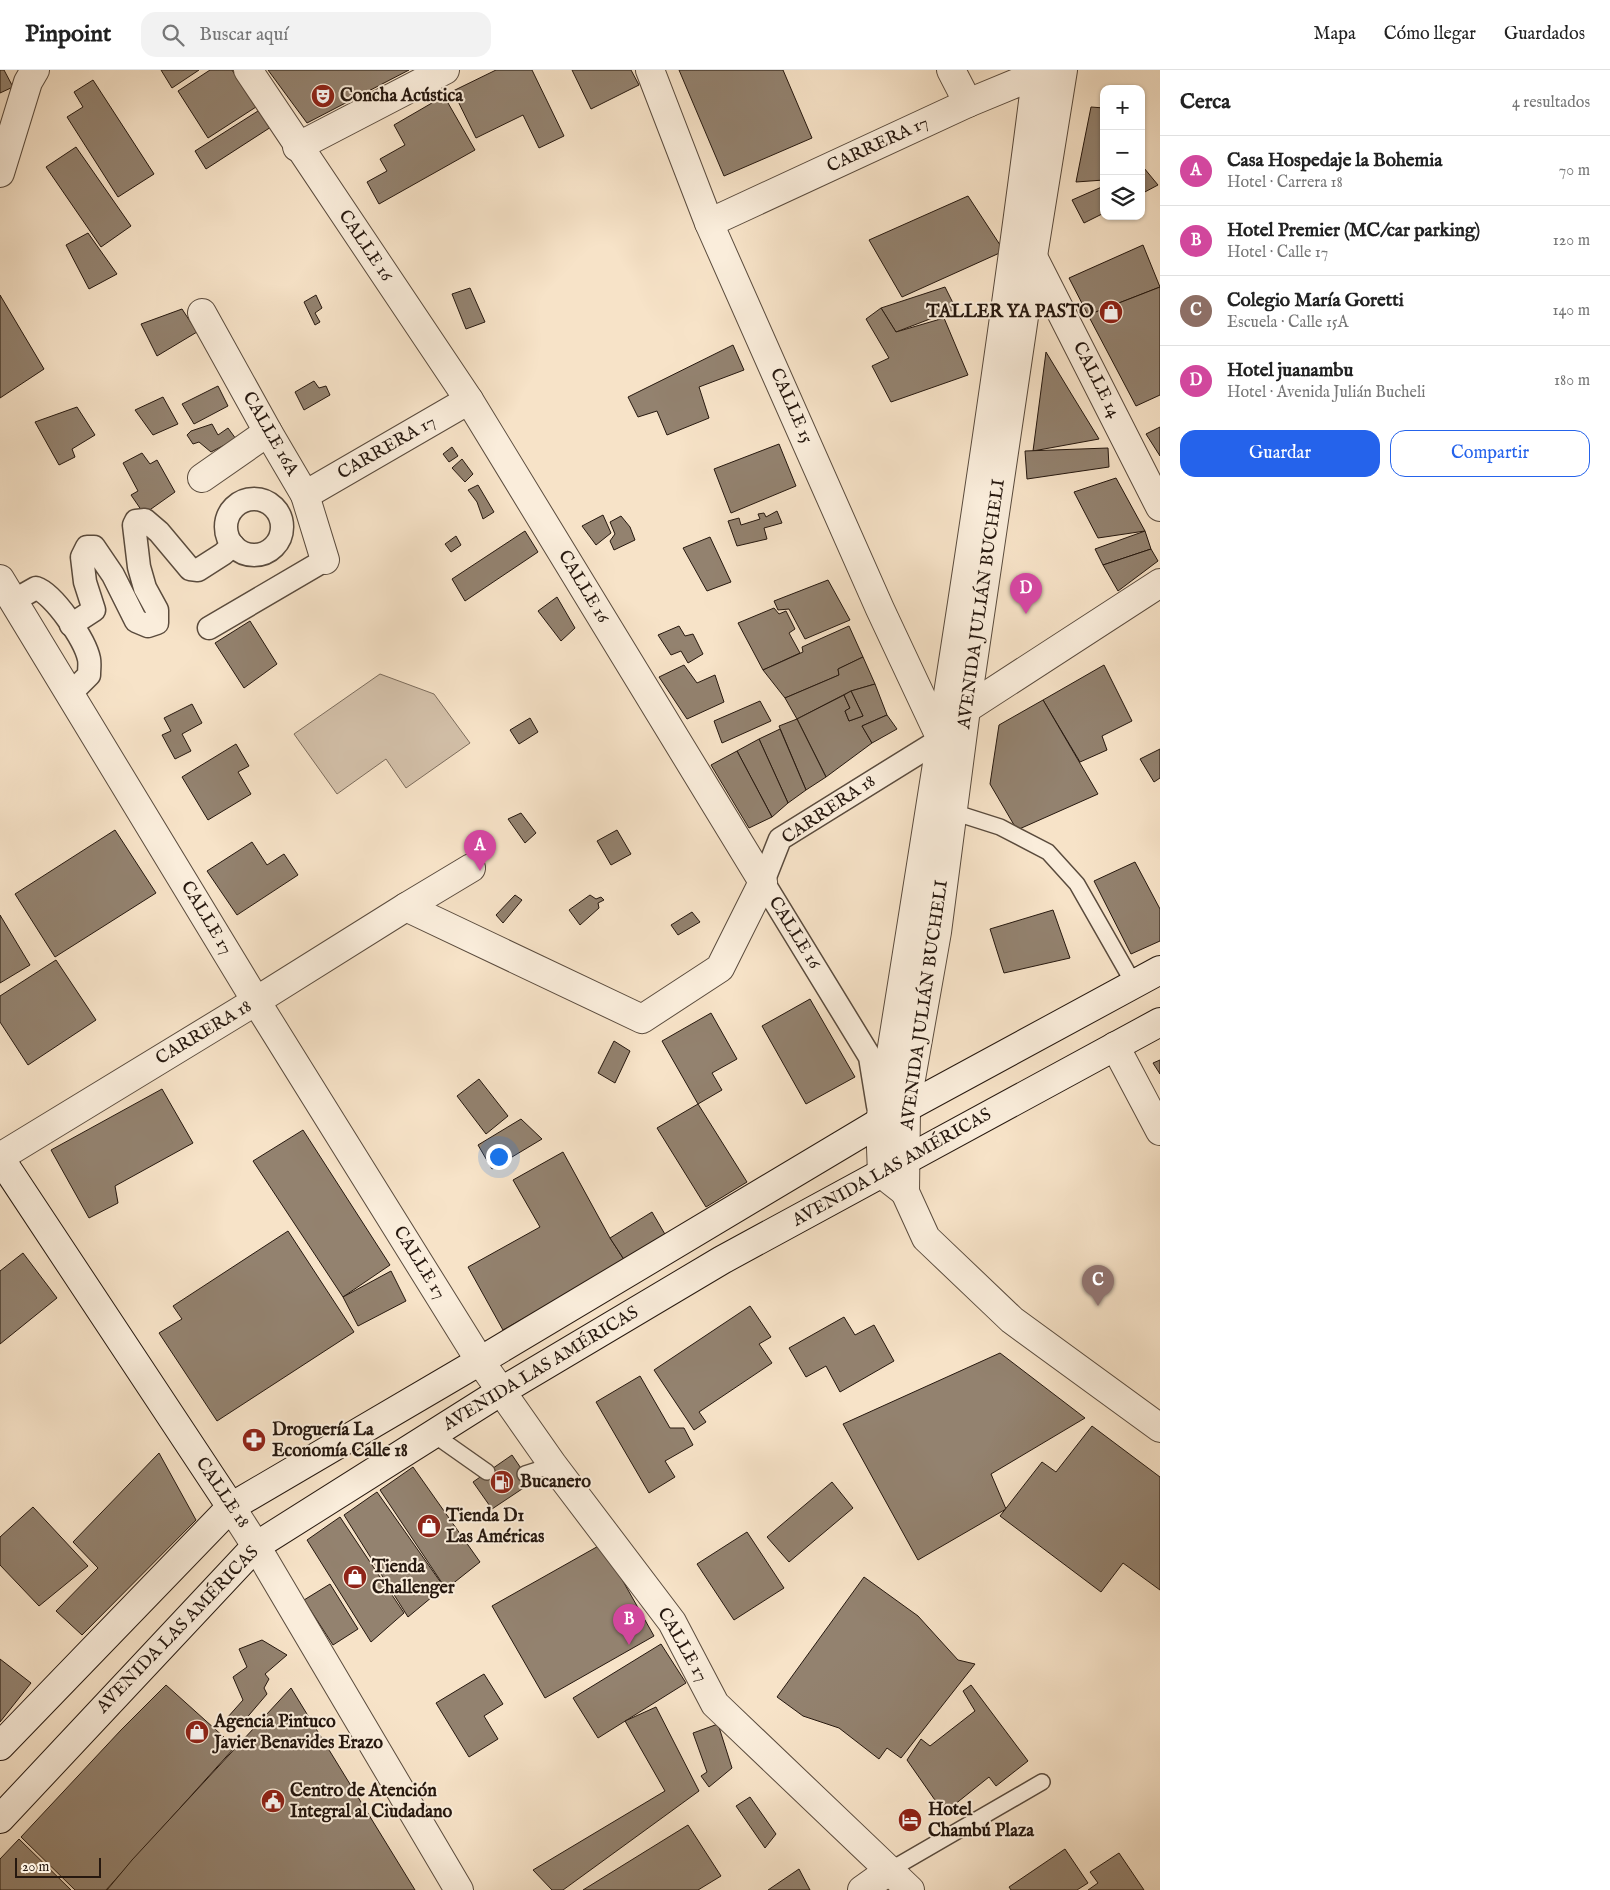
<!DOCTYPE html>
<html lang="es">
<meta charset="utf-8">
<style>
:root{--surface:#fff;--page:#f2f2f2;--text:#222;--muted:#767676;--line:#e0e0e0;--accent:#2563eb}
body{margin:0;font-family:"IM FELL English",serif;background:var(--page);color:var(--text)}
.controls{position:absolute;right:15px;top:15px;display:grid;overflow:hidden;border-radius:10px;box-shadow:0 1px 4px #0004}
.controls button{width:45px;height:45px;display:grid;place-items:center;padding:0;border:0;border-bottom:1px solid var(--line);background:var(--surface);color:var(--text);font:25px sans-serif}
.scale{position:absolute;left:15px;bottom:12px;width:86px;box-sizing:border-box;padding-left:5px;border:2px solid #26180f;border-top:0;font-size:14px;line-height:18px;white-space:nowrap;color:#26180f;-webkit-text-stroke:4px #faeddb;paint-order:stroke}
.you{position:absolute;left:498px;top:1086px;width:18px;height:18px;margin:-12px;border:4px solid #fff;border-radius:50%;background:#1a73e8;box-shadow:0 0 0 8px #1a73e833}
.badge{display:grid;place-items:center;width:32px;height:32px;border-radius:50%;background:var(--accent);color:#fff;font-size:16px;font-weight:700}
.pin{position:absolute;translate:-50% -41px;filter:drop-shadow(0 1px 2px #0008)}
.pin::after{content:'';position:absolute;top:26px;width:18px;height:15px;background:inherit;clip-path:polygon(0 0,100% 0,50% 100%)}
.list{margin:0;padding:0;list-style:none}
h2{display:flex;justify-content:space-between;align-items:center;height:65px;margin:0;padding:0 20px;font-size:21px}
h2 small{font-size:16px;font-weight:400;color:var(--muted)}
.list li{display:grid;grid-template-columns:32px 1fr auto;gap:15px;align-items:center;box-sizing:border-box;height:70px;padding:0 20px;border-top:1px solid var(--line)}
.list b{display:block;font-size:19px;white-space:nowrap}
.list p{margin:0;font-size:16px;white-space:nowrap;color:var(--muted)}
.list em{font-size:16px;font-style:normal;color:var(--muted)}
.actions{display:flex;gap:10px;padding:15px 20px}
.actions a{flex:1;padding:11px 0;border:1px solid var(--accent);border-radius:15px;text-align:center;font-size:18px;color:var(--accent)}
.actions .main{background:var(--accent);color:#fff}
.icon{flex:none;width:28px;height:28px;fill:none;stroke:currentColor;stroke-width:2;stroke-linecap:round;stroke-linejoin:round}
.map{position:relative;flex:none;width:1160px;height:1820px;overflow:hidden}
header{display:flex;align-items:center;gap:30px;box-sizing:border-box;height:70px;padding:0 25px;background:var(--surface);border-bottom:1px solid var(--line)}
header strong{font-size:24px}
nav{display:flex;gap:28px;margin-inline-start:auto;font-size:18px}
.search{width:350px;height:45px;background:var(--page);display:flex;align-items:center;gap:12px;box-sizing:border-box;padding:0 18px;border-radius:15px;color:var(--muted);font-size:19px}
main{display:flex}
aside{flex:1;background:var(--surface)}
.map>svg:first-child{display:block}
.green{fill:#d3c0a9;stroke:#7c6c5c}
.building{fill:#93826f;stroke:#26180f}
.lines{fill:none;stroke-linecap:round;stroke-linejoin:round}
.service-casing{stroke:#5a4b3d;stroke-width:18}
.pedestrian-casing{stroke:#5a4b3d;stroke-width:25}
.minor-casing{stroke:#5a4b3d;stroke-width:30}
.tertiary-casing{stroke:#5a4b3d;stroke-width:30}
.secondary-casing{stroke:#26180f;stroke-width:30}
.service{stroke:#faeddb;stroke-width:15}
.pedestrian{stroke:#faeddb;stroke-width:22}
.minor{stroke:#faeddb;stroke-width:28}
.tertiary{stroke:#faeddb;stroke-width:28}
.secondary{stroke:#faeddb;stroke-width:28}
.labels{text-anchor:middle;dominant-baseline:central;stroke-width:4;stroke-linejoin:round;paint-order:stroke}
.poi-label{font-size:18px;font-weight:bold;fill:#26180f;stroke:#faeddb;text-anchor:start}
.street-label{font-size:18px;fill:#26180f;stroke:#faeddb}
</style>
<header>
<strong>Pinpoint</strong>
<div class="search"><svg class="icon" aria-label="search" viewBox="0 0 24 24"><circle cx="10" cy="10" r="6"/><path d="M15 15l6 6"/></svg>Buscar aquí</div>
<nav><a>Mapa</a><a>Cómo llegar</a><a>Guardados</a></nav>
</header>
<main>
<div class="map">
<svg width="1160" height="1820" viewBox="0 0 1160 1820">
<rect width="100%" height="100%" fill="#f7e3c8"/>
<filter id="stains"><feTurbulence type="fractalNoise" baseFrequency=".004" numOctaves="4"/><feColorMatrix values="0 0 0 0 .2 0 0 0 0 .09 0 0 0 0 .02 0 0 0 .5 -.17"/></filter>
<radialGradient id="worn" r=".72"><stop offset=".6" stop-color="#630" stop-opacity="0"/><stop offset="1" stop-color="#630" stop-opacity=".3"/></radialGradient>
<polygon class="green" points="380,604 434,624 470,673 406,718 386,689 337,724 294,664"/>
<g class="building">
<polygon points="0,0 4,0 13,17 0,23"/>
<polygon points="161,0 199,0 172,18"/>
<polygon points="210,0 232,0 256,37 208,68 178,21"/>
<polygon points="268,0 409,0 307,53"/>
<polygon points="496,0 532,0 564,66 539,78 523,45 476,68 453,21"/>
<polygon points="572,0 631,0 639,15 591,39"/>
<polygon points="679,0 783,0 812,68 724,106"/>
<polygon points="93,10 154,104 118,127 67,47 83,37 74,22"/>
<polygon points="444,26 475,80 379,134 367,112 387,101 380,89 405,75 394,55"/>
<polygon points="1091,37 1104,38 1104,110 1076,112"/>
<polygon points="258,41 271,57 206,99 195,81"/>
<polygon points="76,77 131,156 101,177 46,97"/>
<polygon points="1144,98 1158,115 1141,124 1141,100"/>
<polygon points="1104,116 1104,143 1084,153 1072,130"/>
<polygon points="968,126 1004,181 902,227 869,170"/>
<polygon points="88,163 117,204 89,219 66,175"/>
<polygon points="1143,175 1160,217 1088,245 1069,208"/>
<polygon points="945,217 956,239 896,262 881,238"/>
<polygon points="1160,217 1160,325 1136,336 1088,245"/>
<polygon points="470,218 485,252 466,259 452,224"/>
<polygon points="0,225 44,299 0,328"/>
<polygon points="316,225 322,238 315,243 320,252 315,255 304,232"/>
<polygon points="881,238 896,262 944,248 968,305 891,332 872,296 889,288 866,249"/>
<polygon points="182,239 197,262 157,286 141,254"/>
<polygon points="733,275 744,300 699,317 709,348 667,365 657,341 638,347 628,327"/>
<polygon points="1046,282 1072,325 1099,369 1033,381"/>
<polygon points="314,311 319,318 326,316 330,325 304,340 295,322"/>
<polygon points="218,316 228,336 194,354 182,334"/>
<polygon points="163,327 178,354 153,365 135,340"/>
<polygon points="77,337 95,365 72,379 75,387 59,395 35,352"/>
<polygon points="212,354 218,365 228,358 236,369 211,382 199,372 193,374 187,365 191,361"/>
<polygon points="1160,357 1160,386 1146,364"/>
<polygon points="779,374 796,416 731,443 714,399"/>
<polygon points="452,377 458,386 449,392 443,384"/>
<polygon points="1108,378 1109,397 1027,409 1025,381"/>
<polygon points="142,383 150,394 157,390 175,422 144,444 131,425 138,421 123,393"/>
<polygon points="462,389 473,404 465,412 452,398"/>
<polygon points="1116,408 1145,461 1098,468 1074,422"/>
<polygon points="478,415 494,442 483,449 477,432 468,420"/>
<polygon points="777,441 782,453 764,458 767,469 737,476 728,451 739,448 741,455 760,449 758,444 764,443 766,447"/>
<polygon points="603,445 611,463 596,475 582,456"/>
<polygon points="621,446 630,457 635,470 614,480 610,471 615,464 610,452"/>
<polygon points="525,461 538,482 465,531 452,509"/>
<polygon points="1145,461 1151,479 1103,495 1095,479"/>
<polygon points="456,466 461,475 451,482 445,474"/>
<polygon points="710,467 731,512 707,521 683,478"/>
<polygon points="1151,479 1158,491 1118,521 1103,495"/>
<polygon points="828,510 850,550 805,569 789,539 778,540 774,531"/>
<polygon points="557,527 575,558 561,571 538,541"/>
<polygon points="774,538 779,544 786,541 795,559 789,563 800,583 763,600 738,553"/>
<polygon points="250,551 277,594 244,618 215,573"/>
<polygon points="679,556 685,566 693,564 703,584 688,593 681,581 671,585 658,565"/>
<polygon points="849,556 863,587 838,599 839,605 785,628 763,600 803,582 802,577"/>
<polygon points="863,587 875,614 851,621 797,649 785,628 839,605 838,599"/>
<polygon points="684,595 697,613 715,605 724,632 687,649 659,607"/>
<polygon points="1104,595 1132,651 1102,666 1107,680 1080,692 1043,630"/>
<polygon points="875,614 887,645 862,656 872,673 826,707 797,649 844,625 850,638 845,641 849,651 863,646 851,621"/>
<polygon points="851,621 863,646 849,651 845,641 850,638 844,625"/>
<polygon points="1043,630 1098,724 1017,760 990,714 999,655"/>
<polygon points="760,631 771,651 722,673 714,651"/>
<polygon points="192,634 202,653 182,664 191,681 175,689 162,665 171,661 164,648"/>
<polygon points="887,645 897,659 872,673 862,656"/>
<polygon points="530,648 538,662 519,674 510,660"/>
<polygon points="797,649 826,707 806,720 779,656"/>
<polygon points="780,659 806,720 788,733 759,669"/>
<polygon points="759,669 788,733 772,747 737,681"/>
<polygon points="236,674 249,696 238,702 251,724 208,750 182,707"/>
<polygon points="1160,679 1160,708 1154,712 1140,689"/>
<polygon points="737,681 772,747 749,758 711,695"/>
<polygon points="521,743 536,763 525,773 508,749"/>
<polygon points="115,760 156,823 55,887 15,824"/>
<polygon points="617,760 631,784 611,795 597,771"/>
<polygon points="252,772 267,795 284,784 298,805 237,845 207,801"/>
<polygon points="1135,792 1160,839 1160,871 1131,884 1094,811"/>
<polygon points="515,825 522,830 503,853 496,845"/>
<polygon points="590,825 596,829 601,827 604,830 598,833 599,838 580,855 569,840"/>
<polygon points="1053,840 1070,888 1004,903 990,859"/>
<polygon points="692,842 700,852 678,865 671,855"/>
<polygon points="0,845 30,895 0,913"/>
<polygon points="56,890 96,950 28,995 0,952 0,926"/>
<polygon points="810,929 855,1007 806,1034 762,956"/>
<polygon points="711,943 737,989 712,1003 722,1020 698,1034 662,971"/>
<polygon points="614,971 630,981 615,1013 598,1003"/>
<polygon points="1160,990 1160,1004 1153,993"/>
<polygon points="479,1009 508,1046 486,1064 457,1026"/>
<polygon points="162,1019 193,1073 115,1116 118,1133 89,1148 51,1080"/>
<polygon points="698,1034 747,1112 706,1137 657,1058"/>
<polygon points="521,1049 542,1069 492,1099 478,1075"/>
<polygon points="303,1060 390,1195 343,1227 253,1091"/>
<polygon points="563,1082 610,1168 625,1191 503,1260 468,1197 540,1157 513,1110"/>
<polygon points="652,1142 666,1166 625,1191 610,1168"/>
<polygon points="288,1161 354,1262 217,1351 159,1263 182,1249 173,1236"/>
<polygon points="23,1183 57,1228 0,1274 0,1201"/>
<polygon points="391,1201 406,1231 358,1256 343,1227"/>
<polygon points="750,1236 771,1267 759,1274 772,1293 699,1342 706,1352 694,1360 654,1300"/>
<polygon points="844,1247 855,1265 874,1255 894,1291 840,1322 826,1296 806,1307 789,1278"/>
<polygon points="1000,1283 1085,1348 991,1404 1006,1439 918,1490 843,1354"/>
<polygon points="640,1306 670,1358 684,1358 693,1375 665,1391 675,1407 649,1423 596,1332"/>
<polygon points="1092,1356 1160,1407 1160,1520 1123,1493 1101,1522 1000,1446 1042,1392 1056,1402"/>
<polygon points="159,1383 196,1450 82,1565 56,1541 98,1498 73,1472"/>
<polygon points="512,1385 531,1413 492,1439 473,1412"/>
<polygon points="413,1397 480,1492 446,1519 380,1420"/>
<polygon points="832,1412 853,1438 789,1492 767,1467"/>
<polygon points="377,1422 444,1517 408,1547 344,1445"/>
<polygon points="33,1437 88,1496 39,1536 0,1495 0,1467"/>
<polygon points="340,1447 404,1543 371,1572 307,1470"/>
<polygon points="747,1462 784,1518 734,1550 697,1494"/>
<polygon points="602,1474 654,1566 545,1628 492,1536"/>
<polygon points="864,1507 918,1546 958,1590 975,1594 901,1688 887,1678 879,1689 839,1658 803,1646 777,1627"/>
<polygon points="330,1514 358,1559 333,1575 304,1530"/>
<polygon points="262,1570 287,1585 265,1604 269,1609 264,1618 267,1624 238,1658 227,1648 243,1630 233,1607 247,1597 239,1579"/>
<polygon points="661,1574 686,1613 598,1668 573,1628"/>
<polygon points="0,1589 31,1613 0,1652"/>
<polygon points="484,1604 503,1634 484,1646 498,1669 469,1687 436,1633"/>
<polygon points="166,1615 235,1677 106,1820 75,1820 21,1767 121,1660"/>
<polygon points="971,1615 1028,1691 996,1716 989,1707 944,1743 907,1690 921,1669 930,1676 975,1641 963,1621"/>
<polygon points="291,1618 415,1820 107,1820 132,1790"/>
<polygon points="656,1637 699,1721 563,1820 552,1820 533,1800 665,1721 625,1651"/>
<polygon points="718,1654 732,1698 709,1717 701,1706 707,1702 693,1663"/>
<polygon points="750,1727 776,1764 765,1778 736,1736"/>
<polygon points="688,1755 721,1806 698,1820 583,1820"/>
<polygon points="19,1769 71,1820 0,1820 0,1789"/>
<polygon points="1065,1779 1088,1813 1077,1820 1011,1820 1009,1817"/>
<polygon points="1119,1783 1144,1820 1088,1820 1098,1813 1090,1802"/>
<polygon points="799,1799 810,1820 768,1820"/>
</g>
<g class="lines">
<g class="service-casing">
<g id="service">
<polyline points="953,742 1000,757 1048,782 1077,814 1134,914"/>
<polyline points="433,1364 487,1402"/>
<polyline points="525,1404 553,1395"/>
<polyline points="890,1800 1042,1712"/>
</g>
</g>
<g class="pedestrian-casing">
<g id="pedestrian">
<circle cx="254" cy="457" r="28"/>
<path d="M 13,531 L 36,518 C 54,524 85,570 89,589 C 90,594 89,599 89,605 L 70,624"/>
<polyline points="71,555 94,540 85,512 82,487 87,477 94,477 113,505 136,551 148,556 157,553 157,540 145,518 139,497 134,455 136,451 145,450 159,462 190,499 198,500 223,484 233,475"/>
<polyline points="209,558 325,490"/>
<polyline points="878,1036 870,987 763,812 780,769 941,669"/>
</g>
</g>
<g class="minor-casing">
<g id="minor">
<polyline points="650,0 709,153 880,539 941,669 966,639 1160,513"/>
<polyline points="951,0 968,33"/>
<polyline points="297,77 445,0"/>
<polyline points="0,103 28,12 35,0"/>
<polyline points="709,153 968,33 1048,0"/>
<polyline points="1026,173 1160,437"/>
<polyline points="202,243 268,362 305,425 325,490"/>
<polyline points="202,408 268,362"/>
<polyline points="305,425 469,330"/>
<polyline points="406,837 471,798"/>
<polyline points="1115,976 1160,1061"/>
<polyline points="906,1037 905,1122 926,1168 1012,1250 1160,1358"/>
<polyline points="0,1087 256,931 406,837 642,949 720,898 763,812 469,330 248,0"/>
<polyline points="231,1437 256,1476"/>
<polyline points="862,1820 890,1800"/>
</g>
</g>
<g class="tertiary-casing">
<g id="tertiary">
<polyline points="0,509 256,931 480,1291 553,1395 672,1552 715,1634 910,1820"/>
<polyline points="906,1037 937,862 966,639 1033,186 1063,0"/>
<path d="M 905,1122 L 882,1104 L 880,1052 C 936,702 993,352 1037,0"/>
<polyline points="256,1476 459,1820"/>
</g>
</g>
<g class="secondary-casing">
<g id="secondary">
<polyline points="0,1088 231,1437"/>
<polyline points="0,1676 231,1437 480,1291 880,1052 1160,900"/>
<polyline points="0,1749 256,1476 500,1322 722,1190 1160,952"/>
</g>
</g>
<use href="#service" class="service"/>
<use href="#pedestrian" class="pedestrian"/>
<use href="#minor" class="minor"/>
<use href="#tertiary" class="tertiary"/>
<use href="#secondary" class="secondary"/>
</g>
<defs>
<g id="theatre-disc" transform="scale(1.25)"><circle r="9.5" fill="#8f2418" stroke="#faeddb"/><path d="M-5-5.5Q0-4 5-5.5V0Q5 5 0 6Q-5 5-5 0ZM-3.3-2.5H-1v1.5H-3.3ZM1-2.5H3.3v1.5H1ZM-2.8 1Q0 5.5 2.8 1Z" fill="#fff"/></g>
<g id="shop-disc" transform="scale(1.25)"><circle r="9.5" fill="#8f2418" stroke="#faeddb"/><path d="M-5-2.5h2.3a2.7 3.5 0 0 1 5.4 0H5L5.5 6h-11ZM-1.5-2.5h3a1.5 2.3 0 0 0-3 0Z" fill="#fff"/></g>
<g id="pharmacy-disc" transform="scale(1.25)"><circle r="9.5" fill="#8f2418" stroke="#faeddb"/><path d="M-2-6h4v4h4v4h-4v4h-4v-4h-4v-4h4Z" fill="#fff"/></g>
<g id="fuel-disc" transform="scale(1.25)"><circle r="9.5" fill="#8f2418" stroke="#faeddb"/><path d="M-5.5-6h7V0h2V4h1.3V-2.5L3-4.5l.8-.8L6-3V5H2.5V1h-1V6h-7ZM-4.2-4.7v3.2H.2V-4.7Z" fill="#fff"/></g>
<g id="civic-disc" transform="scale(1.25)"><circle r="9.5" fill="#8f2418" stroke="#faeddb"/><path d="M-.6-6.5H3V-4.5H.6V-3L4-1V1h2V6H-6V1h2V-1L-.6-3ZM-1.2 2.5V6h2.4V2.5Z" fill="#fff"/></g>
<g id="hotel-disc" transform="scale(1.25)"><circle r="9.5" fill="#8f2418" stroke="#faeddb"/><path d="M-6-4.5h1.5V1H6V5H4.5V3h-9V5H-6ZM-4 0a1.8 1.8 0 1 1 3.6 0ZM.5 0V-2.5h3Q6-2.5 6 0Z" fill="#fff"/></g>
</defs>
<g fill-rule="evenodd">
<use href="#theatre-disc" x="323" y="26"/>
<use href="#shop-disc" x="1111" y="242"/>
<use href="#pharmacy-disc" x="254" y="1370"/>
<use href="#fuel-disc" x="502" y="1412"/>
<use href="#shop-disc" x="429" y="1456"/>
<use href="#shop-disc" x="355" y="1507"/>
<use href="#shop-disc" x="197" y="1662"/>
<use href="#civic-disc" x="273" y="1731"/>
<use href="#hotel-disc" x="910" y="1750"/>
</g>
<g class="labels">
<g class="poi-label">
<text x="340" y="26">Concha Acústica</text>
<text x="1094" y="242" text-anchor="end">TALLER YA PASTO</text>
<text x="272" y="1360">Droguería La<tspan x="272" dy="21">Economía Calle 18</tspan></text>
<text x="520" y="1412">Bucanero</text>
<text x="446" y="1446">Tienda D1<tspan x="446" dy="21">Las Américas</tspan></text>
<text x="372" y="1497">Tienda<tspan x="372" dy="21">Challenger</tspan></text>
<text x="214" y="1652">Agencia Pintuco<tspan x="214" dy="21">Javier Benavides Erazo</tspan></text>
<text x="290" y="1721">Centro de Atención<tspan x="290" dy="21">Integral al Ciudadano</tspan></text>
<text x="928" y="1740">Hotel<tspan x="928" dy="21">Chambú Plaza</tspan></text>
</g>
<g class="street-label">
<text transform="translate(878 75) rotate(-25)">CARRERA 17</text>
<text transform="translate(365 176) rotate(56)">CALLE 16</text>
<text transform="translate(1096 310) rotate(63)">CALLE 14</text>
<text transform="translate(791 336) rotate(66)">CALLE 15</text>
<text transform="translate(270 364) rotate(60)">CALLE 16A</text>
<text transform="translate(387 378) rotate(-30)">CARRERA 17</text>
<text transform="translate(583 517) rotate(59)">CALLE 16</text>
<text transform="translate(982 534) rotate(-82)">AVENIDA JULIÁN BUCHELI</text>
<text transform="translate(829 740) rotate(-34)">CARRERA 18</text>
<text transform="translate(206 848) rotate(59)">CALLE 17</text>
<text transform="translate(794 863) rotate(58)">CALLE 16</text>
<text transform="translate(925 935) rotate(-82)">AVENIDA JULIÁN BUCHELI</text>
<text transform="translate(204 963) rotate(-31)">CARRERA 18</text>
<text transform="translate(892 1098) rotate(-29)">AVENIDA LAS AMÉRICAS</text>
<text transform="translate(419 1193) rotate(58)">CALLE 17</text>
<text transform="translate(541 1299) rotate(-31)">AVENIDA LAS AMÉRICAS</text>
<text transform="translate(222 1423) rotate(56)">CALLE 18</text>
<text transform="translate(178 1560) rotate(-46)">AVENIDA LAS AMÉRICAS</text>
<text transform="translate(682 1575) rotate(60)">CALLE 17</text>
</g>
</g>
<rect width="100%" height="100%" filter="url(#stains)"/>
<rect width="100%" height="100%" fill="url(#worn)"/>
</svg>
<div class="controls">
<button>+</button>
<button>−</button>
<button><svg class="icon" aria-label="layers" viewBox="0 0 24 24"><path d="M12 4l9 5-9 5-9-5zM3 14l9 5 9-5"/></svg></button>
</div>
<div class="scale">20 m</div>
<div class="you"></div>
<div class="pin badge" style="left:480px;top:801px;background:#d1479c">A</div>
<div class="pin badge" style="left:629px;top:1575px;background:#d1479c">B</div>
<div class="pin badge" style="left:1098px;top:1236px;background:#8d6e63">C</div>
<div class="pin badge" style="left:1026px;top:544px;background:#d1479c">D</div>
</div>
<aside>
<h2>Cerca<small>4 resultados</small></h2>
<ul class="list">
<li><span class="badge" style="background:#d1479c">A</span><div><b>Casa Hospedaje la Bohemia</b><p>Hotel · Carrera 18</p></div><em>70 m</em></li>
<li><span class="badge" style="background:#d1479c">B</span><div><b>Hotel Premier (MC/car parking)</b><p>Hotel · Calle 17</p></div><em>120 m</em></li>
<li><span class="badge" style="background:#8d6e63">C</span><div><b>Colegio María Goretti</b><p>Escuela · Calle 15A</p></div><em>140 m</em></li>
<li><span class="badge" style="background:#d1479c">D</span><div><b>Hotel juanambu</b><p>Hotel · Avenida Julián Bucheli</p></div><em>180 m</em></li>
</ul>
<div class="actions"><a class="main">Guardar</a><a>Compartir</a></div>
</aside>
</main>
